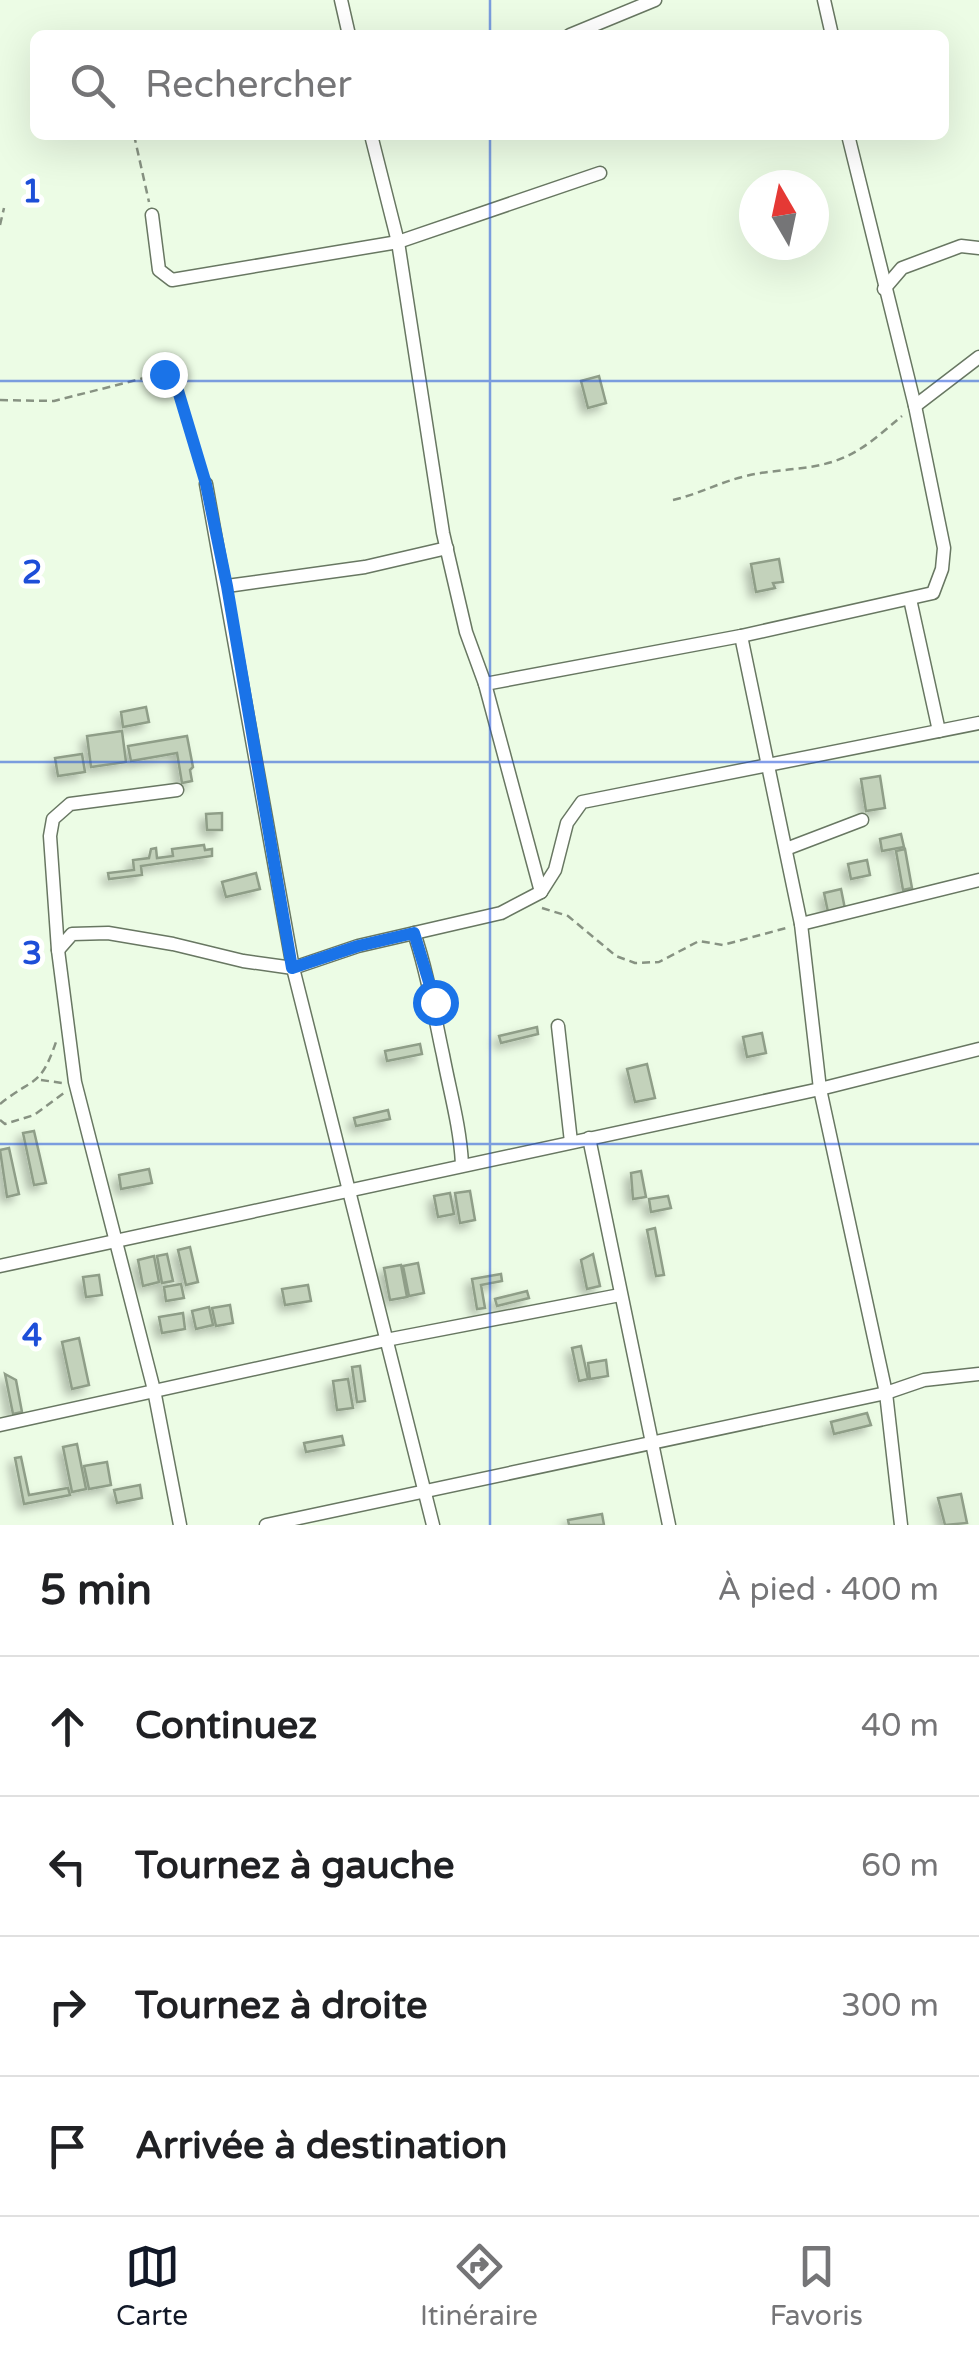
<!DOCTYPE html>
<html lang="fr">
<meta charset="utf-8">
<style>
:root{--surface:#fff;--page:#f6f6f6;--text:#202124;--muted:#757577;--line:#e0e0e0;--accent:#111827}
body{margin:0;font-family:"Varela Round",sans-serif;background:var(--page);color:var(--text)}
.compass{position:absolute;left:739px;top:170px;width:90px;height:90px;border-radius:50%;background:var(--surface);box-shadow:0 10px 40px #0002;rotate:351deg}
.stop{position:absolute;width:30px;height:30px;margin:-22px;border:8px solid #1a73e8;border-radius:50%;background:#fff}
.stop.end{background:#1a73e8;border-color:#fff;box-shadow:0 2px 10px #0008}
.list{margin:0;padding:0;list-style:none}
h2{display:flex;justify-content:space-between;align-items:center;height:130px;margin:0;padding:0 40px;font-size:42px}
h2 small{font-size:32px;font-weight:400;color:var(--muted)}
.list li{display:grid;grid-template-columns:65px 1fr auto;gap:30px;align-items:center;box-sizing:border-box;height:140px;padding:0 40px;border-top:2px solid var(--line)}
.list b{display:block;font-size:38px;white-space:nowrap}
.list em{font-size:32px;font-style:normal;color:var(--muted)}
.icon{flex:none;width:55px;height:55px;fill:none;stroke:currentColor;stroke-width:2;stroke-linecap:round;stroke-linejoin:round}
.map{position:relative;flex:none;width:979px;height:1525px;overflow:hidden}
.search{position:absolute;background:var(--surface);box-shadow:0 10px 40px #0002;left:30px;right:30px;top:30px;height:110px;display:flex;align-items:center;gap:25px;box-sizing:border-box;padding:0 35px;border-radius:15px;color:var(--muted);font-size:38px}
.sheet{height:690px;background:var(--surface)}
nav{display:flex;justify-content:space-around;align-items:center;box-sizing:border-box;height:140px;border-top:2px solid var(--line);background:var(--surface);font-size:28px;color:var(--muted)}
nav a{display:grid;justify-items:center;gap:5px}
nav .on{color:var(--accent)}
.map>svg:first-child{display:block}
.building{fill:#c3d2bb;stroke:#8f9e88;stroke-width:2.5;filter:url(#shadow)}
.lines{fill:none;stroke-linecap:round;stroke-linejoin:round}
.street-casing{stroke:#687762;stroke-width:15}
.path{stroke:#879282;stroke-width:2.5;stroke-dasharray:8 5;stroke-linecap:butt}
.street{stroke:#fff;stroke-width:12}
.route{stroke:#1a73e8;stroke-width:12}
.grid{fill:none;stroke:#1d4ed8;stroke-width:2.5;stroke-opacity:0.55}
.grid-label{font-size:32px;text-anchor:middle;font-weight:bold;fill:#1d4ed8;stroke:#fff;stroke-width:10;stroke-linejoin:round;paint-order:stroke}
</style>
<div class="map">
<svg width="979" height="1525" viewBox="0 0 979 1525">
<defs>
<filter id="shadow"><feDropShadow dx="-5.5" dy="5.5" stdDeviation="5" flood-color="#0004"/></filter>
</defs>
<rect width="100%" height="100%" fill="#ecfce5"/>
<g class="building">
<polygon points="599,376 606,403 588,408 581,381"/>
<polygon points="779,559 783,582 773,583 775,588 756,592 751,564"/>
<polygon points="146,707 149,722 123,727 121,712"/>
<polygon points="122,731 126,762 91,767 87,736"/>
<polygon points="187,736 193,767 190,770 192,781 182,783 177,753 131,761 128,746"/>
<polygon points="82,754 85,772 58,776 55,758"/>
<polygon points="880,776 885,808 866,811 861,779"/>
<polygon points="222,813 222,830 207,830 206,814"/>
<polygon points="901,834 904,847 882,851 880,839"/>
<polygon points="204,845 205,850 212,849 212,856 141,866 142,875 109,879 108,873 134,870 133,860 149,858 151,849 156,848 157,858 173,856 172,849"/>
<polygon points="905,849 912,888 903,890 896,851"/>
<polygon points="867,860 870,875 851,879 848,864"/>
<polygon points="256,873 260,889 226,897 222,882"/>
<polygon points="841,889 845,909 828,912 824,893"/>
<polygon points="537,1027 538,1034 501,1043 499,1036"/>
<polygon points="762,1033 766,1053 747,1057 743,1037"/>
<polygon points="420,1044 422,1054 387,1061 385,1051"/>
<polygon points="647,1064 655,1098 635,1102 627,1069"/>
<polygon points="388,1110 390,1119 356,1126 354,1118"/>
<polygon points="34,1131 46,1183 34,1185 23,1133"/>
<polygon points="9,1148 19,1194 7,1197 0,1150"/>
<polygon points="149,1169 152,1183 121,1189 119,1175"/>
<polygon points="641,1171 646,1197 633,1199 631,1173"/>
<polygon points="470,1191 475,1220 460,1223 455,1193"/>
<polygon points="450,1193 454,1214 438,1217 434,1196"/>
<polygon points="668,1196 671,1208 651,1212 649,1199"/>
<polygon points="655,1228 664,1275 656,1276 647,1230"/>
<polygon points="190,1247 198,1282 186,1285 178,1250"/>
<polygon points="167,1254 173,1281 162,1283 157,1256"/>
<polygon points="593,1254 600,1286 587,1289 581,1260"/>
<polygon points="154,1256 159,1282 143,1286 138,1260"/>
<polygon points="418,1263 424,1293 409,1296 403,1266"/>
<polygon points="401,1265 407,1297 390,1300 384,1268"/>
<polygon points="501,1274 502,1281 481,1285 485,1308 477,1309 472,1279"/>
<polygon points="99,1275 102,1295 86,1297 83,1277"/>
<polygon points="181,1284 184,1298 166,1301 164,1287"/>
<polygon points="308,1285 311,1301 285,1305 282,1289"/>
<polygon points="527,1291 529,1298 497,1306 495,1299"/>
<polygon points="230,1305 233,1323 216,1326 212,1308"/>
<polygon points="209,1307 213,1325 196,1329 192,1311"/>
<polygon points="183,1313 185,1329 162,1333 159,1317"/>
<polygon points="79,1338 89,1385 72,1389 62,1342"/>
<polygon points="581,1346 588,1379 579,1381 572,1348"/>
<polygon points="606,1360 608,1376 590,1379 588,1363"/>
<polygon points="360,1366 365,1401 357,1402 352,1367"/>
<polygon points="5,1374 16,1380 22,1412 13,1414"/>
<polygon points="348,1379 353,1408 337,1410 333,1381"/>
<polygon points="867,1413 871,1425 834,1434 831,1422"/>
<polygon points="342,1436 344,1445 306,1452 304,1443"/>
<polygon points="77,1444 86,1489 72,1492 63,1447"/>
<polygon points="21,1457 29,1495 68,1488 70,1495 24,1504 15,1458"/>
<polygon points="107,1462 111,1485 89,1489 84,1466"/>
<polygon points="140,1485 142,1498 117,1503 114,1490"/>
<polygon points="961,1494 967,1523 945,1525 938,1498"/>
<polygon points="602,1514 604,1525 569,1525 568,1520"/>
</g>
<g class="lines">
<g class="street-casing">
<g id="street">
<polyline points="341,0 349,35"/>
<polyline points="824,0 832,35"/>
<polyline points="570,35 655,0"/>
<polyline points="371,135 398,242 443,533 466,632 485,684 541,892"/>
<polyline points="152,215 159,270 172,280 398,242 600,173"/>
<polyline points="884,289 902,268 961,246 979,248"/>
<polyline points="915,406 979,357"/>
<polyline points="206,484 293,968 433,1525"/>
<polyline points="227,586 365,567 447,548"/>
<polyline points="910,599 939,731"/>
<polyline points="741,636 801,924 820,1089 886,1393 901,1525"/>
<polyline points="485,684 741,636 933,593 942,569 944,548 915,406 848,135"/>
<polyline points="177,790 70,804 53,819 50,836 58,950 75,1082 154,1390 180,1525"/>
<polyline points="786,849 862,820"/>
<polyline points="801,924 979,880"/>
<path d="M 414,933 C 428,974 434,1014 443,1055 C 450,1092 460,1126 462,1164"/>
<polyline points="58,950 72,934 108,933 173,944 243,961 293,968 358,946 501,913 541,892 555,870 567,823 582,802 979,723"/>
<polyline points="558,1026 571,1142"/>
<polyline points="589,1138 669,1525"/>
<polyline points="0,1266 820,1089 979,1049"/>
<polyline points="0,1425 386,1340 620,1295"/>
<polyline points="266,1525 886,1393 924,1380 979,1374"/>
</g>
</g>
<g class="path">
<polyline points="134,135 149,202"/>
<polyline points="0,225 4,208"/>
<polyline points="0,400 54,401 164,373 176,384 203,473"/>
<path d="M 673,500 C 699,494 720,482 746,476 C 778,468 815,471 845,457 C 866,448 885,430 902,416"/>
<polyline points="542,908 568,916 616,956 635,963 659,962 699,941 723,945 790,927"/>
<polyline points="41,1080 62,1083"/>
<path d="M 0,1104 C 35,1076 40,1088 56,1042"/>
<polyline points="0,1120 5,1124 34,1115 64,1093"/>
</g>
<use href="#street" class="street"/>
</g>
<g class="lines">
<polyline class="route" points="164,374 176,384 206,484 227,586 292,968 358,946 414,933 435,1002"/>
</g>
<path class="grid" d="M 490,0 L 490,35M 490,135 L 490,1525M 0,381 L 979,381M 0,762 L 979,762M 0,1144 L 979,1144"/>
<g class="grid-label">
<text x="32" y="202">1</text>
<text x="32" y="583">2</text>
<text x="32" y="964">3</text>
<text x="32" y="1346">4</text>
</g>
</svg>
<svg class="compass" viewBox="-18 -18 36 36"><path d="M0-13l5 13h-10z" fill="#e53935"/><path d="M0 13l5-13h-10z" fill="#757577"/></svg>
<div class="stop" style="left:435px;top:1002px"></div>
<div class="stop end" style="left:164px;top:374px"></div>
<div class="search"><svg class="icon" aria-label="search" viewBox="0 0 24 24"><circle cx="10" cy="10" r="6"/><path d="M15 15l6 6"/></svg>Rechercher</div>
</div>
<section class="sheet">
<h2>5 min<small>À pied · 400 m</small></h2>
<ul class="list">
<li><svg class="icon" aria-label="ahead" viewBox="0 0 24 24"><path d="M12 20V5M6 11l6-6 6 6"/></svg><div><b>Continuez</b></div><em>40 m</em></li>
<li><svg class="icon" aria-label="left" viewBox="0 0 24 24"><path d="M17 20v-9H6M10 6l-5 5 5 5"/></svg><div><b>Tournez à gauche</b></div><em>60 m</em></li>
<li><svg class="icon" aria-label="right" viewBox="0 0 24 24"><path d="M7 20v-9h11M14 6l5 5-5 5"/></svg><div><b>Tournez à droite</b></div><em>300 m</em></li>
<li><svg class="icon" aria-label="arrive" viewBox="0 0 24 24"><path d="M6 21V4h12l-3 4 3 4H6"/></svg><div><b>Arrivée à destination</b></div></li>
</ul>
</section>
<nav>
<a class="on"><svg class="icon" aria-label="map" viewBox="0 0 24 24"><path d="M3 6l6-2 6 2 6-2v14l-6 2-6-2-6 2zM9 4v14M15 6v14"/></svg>Carte</a>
<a><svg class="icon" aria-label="directions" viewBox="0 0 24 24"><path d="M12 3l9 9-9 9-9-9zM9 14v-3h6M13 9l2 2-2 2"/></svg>Itinéraire</a>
<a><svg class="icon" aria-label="saved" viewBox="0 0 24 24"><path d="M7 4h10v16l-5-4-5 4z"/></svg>Favoris</a>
</nav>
